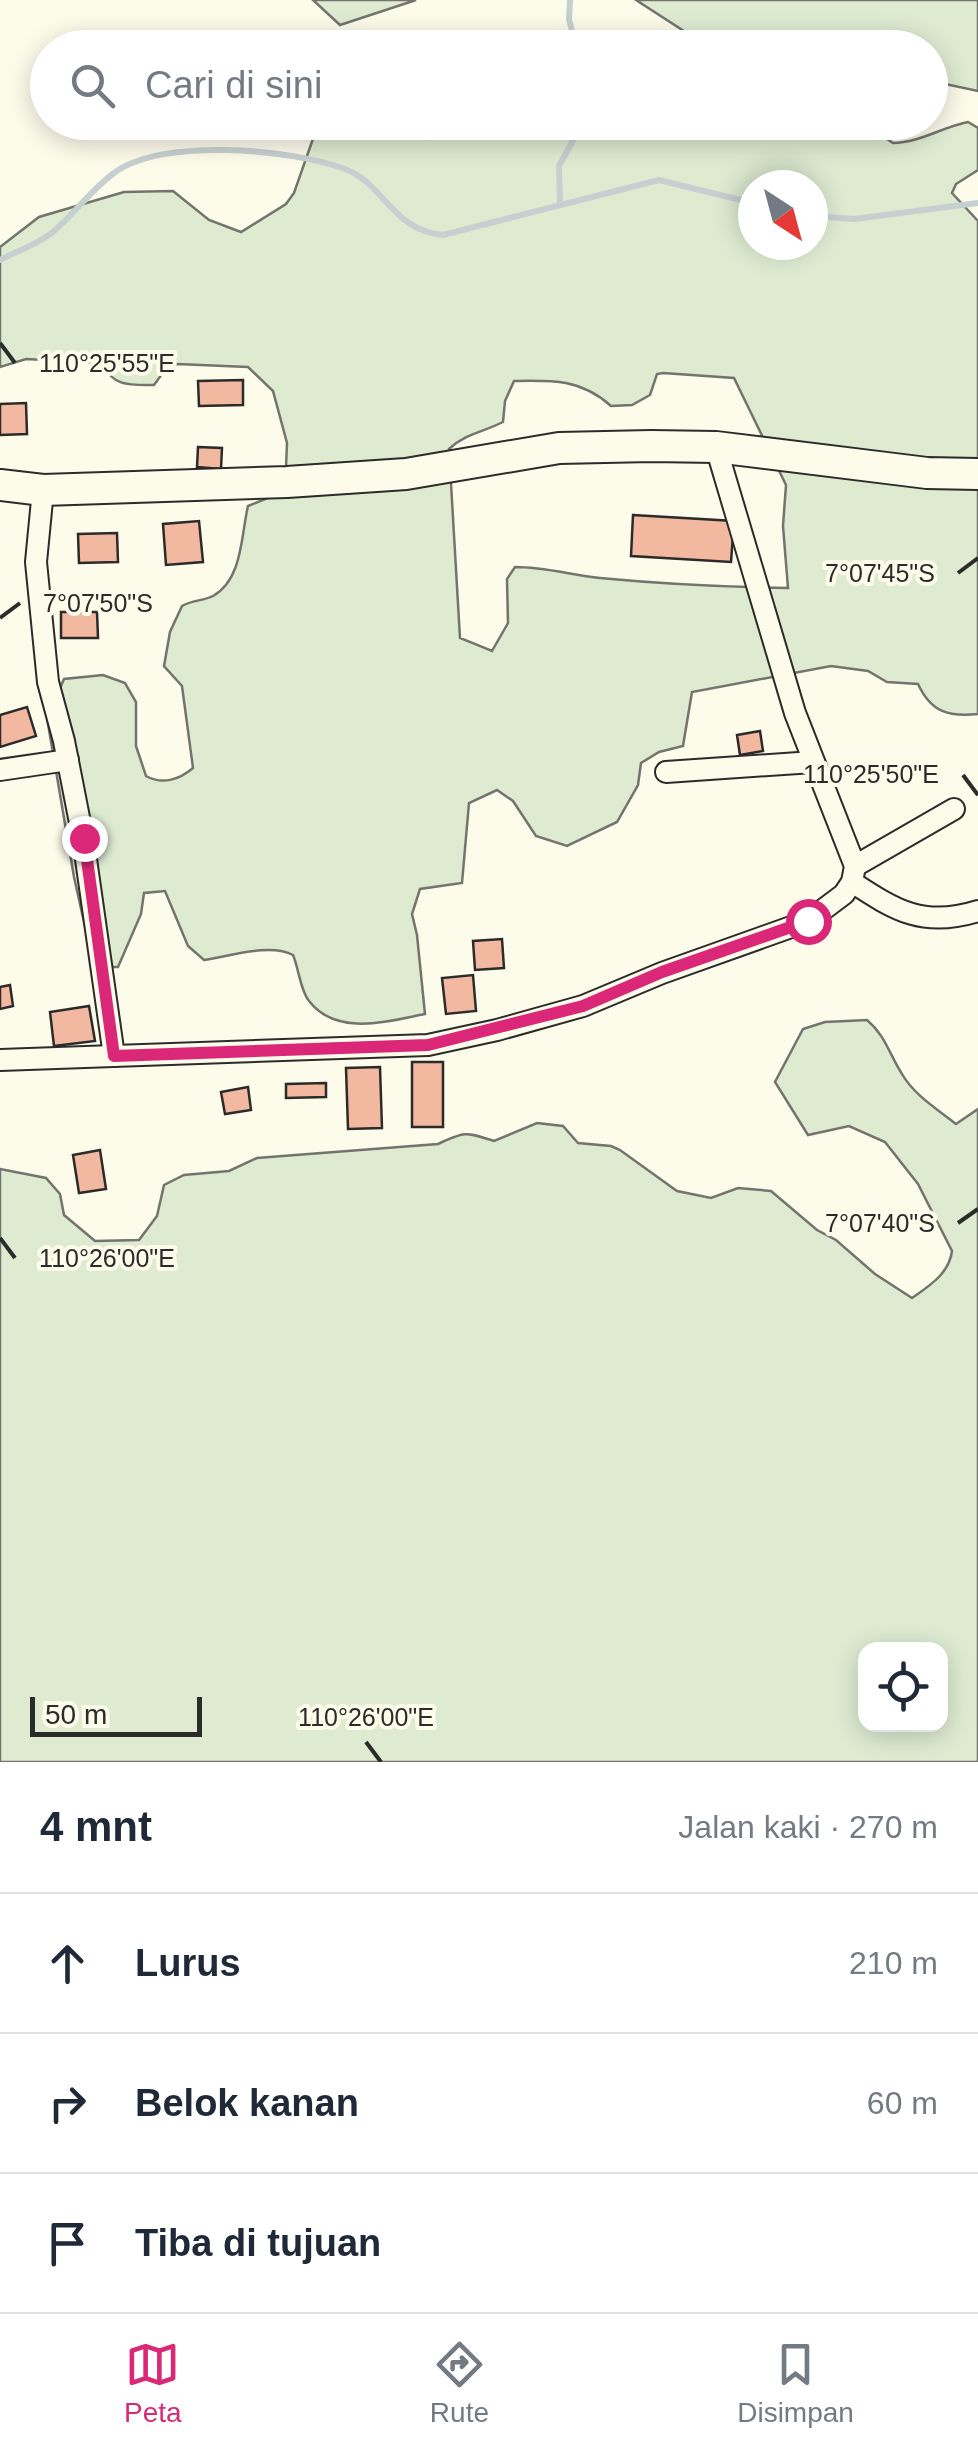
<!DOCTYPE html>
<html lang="id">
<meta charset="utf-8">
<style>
:root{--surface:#fff;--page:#f2f2f3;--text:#1f2937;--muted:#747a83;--line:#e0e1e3;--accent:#db2777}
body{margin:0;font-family:Helvetica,sans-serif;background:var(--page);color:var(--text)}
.controls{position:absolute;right:30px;bottom:30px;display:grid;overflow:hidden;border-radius:20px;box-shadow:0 5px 25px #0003}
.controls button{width:90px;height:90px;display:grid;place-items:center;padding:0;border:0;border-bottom:2px solid var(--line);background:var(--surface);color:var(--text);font:50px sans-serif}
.compass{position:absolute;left:738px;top:170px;width:90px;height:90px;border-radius:50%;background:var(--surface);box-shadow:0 5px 25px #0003;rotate:144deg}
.scale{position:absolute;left:30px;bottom:25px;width:172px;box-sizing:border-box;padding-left:10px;border:5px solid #2b2b2b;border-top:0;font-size:28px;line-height:35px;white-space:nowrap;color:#2b2b2b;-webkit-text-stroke:8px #fdfbea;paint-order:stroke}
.stop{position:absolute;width:30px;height:30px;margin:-22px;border:8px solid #db2777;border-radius:50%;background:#fff}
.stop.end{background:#db2777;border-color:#fff;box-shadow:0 2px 10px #0008}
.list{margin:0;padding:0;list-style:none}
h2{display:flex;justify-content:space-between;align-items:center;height:130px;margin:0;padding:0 40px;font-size:42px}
h2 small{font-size:32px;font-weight:400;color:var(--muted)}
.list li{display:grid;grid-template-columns:65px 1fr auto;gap:30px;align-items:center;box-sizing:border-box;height:140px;padding:0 40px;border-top:2px solid var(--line)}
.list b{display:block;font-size:38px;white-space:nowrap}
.list em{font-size:32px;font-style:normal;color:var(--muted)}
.icon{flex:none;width:55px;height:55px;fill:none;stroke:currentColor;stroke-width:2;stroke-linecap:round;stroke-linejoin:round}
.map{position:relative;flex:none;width:978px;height:1762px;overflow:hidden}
.search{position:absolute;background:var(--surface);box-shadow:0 5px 25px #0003;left:30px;right:30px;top:30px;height:110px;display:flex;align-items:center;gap:25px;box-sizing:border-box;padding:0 35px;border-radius:55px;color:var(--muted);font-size:38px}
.sheet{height:550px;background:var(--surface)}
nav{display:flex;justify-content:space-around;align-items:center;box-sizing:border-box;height:140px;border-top:2px solid var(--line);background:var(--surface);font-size:28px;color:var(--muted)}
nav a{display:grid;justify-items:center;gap:5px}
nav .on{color:var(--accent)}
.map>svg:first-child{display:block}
.green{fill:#deebd1;stroke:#74746e;stroke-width:2.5;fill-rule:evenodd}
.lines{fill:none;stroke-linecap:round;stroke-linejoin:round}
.stream{stroke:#c7d0d0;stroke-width:6}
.building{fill:#f2b8a0;stroke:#2b2b2b;stroke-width:2.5}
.street-casing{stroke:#2b2b2b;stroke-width:24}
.secondary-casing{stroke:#2b2b2b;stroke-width:34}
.street{stroke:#fdfbea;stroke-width:20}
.secondary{stroke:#fdfbea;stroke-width:30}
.route{stroke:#db2777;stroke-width:12}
.ticks{fill:none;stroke:#2b2b2b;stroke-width:4}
.ticks-label{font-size:25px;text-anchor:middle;fill:#2b2b2b;stroke:#fdfbea;stroke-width:8;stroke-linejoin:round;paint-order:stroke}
</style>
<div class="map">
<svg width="978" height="1762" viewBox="0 0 978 1762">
<rect width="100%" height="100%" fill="#fdfbea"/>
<g class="green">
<polygon points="313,0 416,0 340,25"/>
<polygon points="636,0 978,0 978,91 931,81 930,48 767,47 687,33"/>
<path d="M 459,122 L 862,122 L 893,143 C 919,143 942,127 968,122 L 978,128 L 978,170 L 956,184 L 952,193 L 978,221 L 978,714 C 948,717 931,712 918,684 L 887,682 L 868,671 L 831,666 L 692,692 L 683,746 L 659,752 L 641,763 L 638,785 L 617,822 L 567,846 L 536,836 L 513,801 L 497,790 L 469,803 L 462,883 L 420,889 L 412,914 L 417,935 L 425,1014 C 388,1021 337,1037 309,1001 C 300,990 299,969 293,955 C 271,943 230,956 204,960 L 188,946 L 165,891 L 144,893 L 141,914 L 118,967 L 94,967 L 74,877 L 47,718 L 64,679 L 103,675 L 125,683 L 136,702 L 136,746 L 146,776 C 162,785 179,780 193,768 L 182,686 L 164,666 L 170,632 L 182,606 C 192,600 203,601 213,596 C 243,579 241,535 248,506 L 285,491 L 287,443 L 273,391 L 248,367 L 177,364 L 167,367 L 154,385 C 129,385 114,387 101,363 L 26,359 L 0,367 L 0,247 L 39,217 L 124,192 L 173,191 L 209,220 L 241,232 L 286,204 L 294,193 L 315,133 L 329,123 L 397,123 L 417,137 L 428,139 ZM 753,185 L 813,185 L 813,245 L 753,245 ZM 663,373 L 734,378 L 786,485 L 783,526 L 788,588 C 725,587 663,584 600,578 C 571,575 545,567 515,567 L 507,579 L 508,623 L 492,651 L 460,638 L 449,449 C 465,434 483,432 503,422 L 505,401 L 514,381 C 552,380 581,379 611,406 L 632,405 L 650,395 L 657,374 Z"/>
<path d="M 867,1020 C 886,1036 889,1054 902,1074 C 914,1095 937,1109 956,1124 L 978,1109 L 978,1762 L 0,1762 L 0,1169 L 46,1178 L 60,1194 L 64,1215 L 95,1241 L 139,1240 L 157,1216 L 164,1185 L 184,1175 L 229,1171 L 257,1158 L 438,1144 C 466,1131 465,1132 494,1141 L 537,1123 L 563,1126 L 578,1143 L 611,1146 L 620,1150 L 677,1191 L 711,1198 L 738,1188 L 771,1191 L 817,1230 L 836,1240 L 875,1274 L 912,1298 C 929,1286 949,1274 952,1251 L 918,1184 L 885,1142 L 849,1126 L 808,1135 L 775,1082 L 803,1029 L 825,1022 ZM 866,1650 L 940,1650 L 940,1724 L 866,1724 Z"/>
</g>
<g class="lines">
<g class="stream">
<polyline points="570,0 569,19 576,48"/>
<polyline points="560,204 559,166 583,122"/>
<polyline points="813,216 854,219 978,203"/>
<path d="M 0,260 C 17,251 39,244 54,231 C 75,213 92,189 114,173 C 162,137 291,149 345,169 C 385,184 391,230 443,235 L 659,180 L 753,203"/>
</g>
</g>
<g class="building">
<polygon points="243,380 243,405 199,406 198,381"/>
<polygon points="26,403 27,434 0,435 0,404"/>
<polygon points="198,447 222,448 221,469 197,467"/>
<polygon points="633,515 734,521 731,562 631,556"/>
<polygon points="199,521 203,562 166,565 163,524"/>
<polygon points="117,533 118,562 79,563 78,534"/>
<polygon points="61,612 97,612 98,638 61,638"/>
<polygon points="27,707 36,736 0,747 0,715"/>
<polygon points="760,731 763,751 740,755 737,735"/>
<polygon points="502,939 504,968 475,970 473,941"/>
<polygon points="473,975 476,1011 446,1014 442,978"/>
<polygon points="10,985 13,1006 0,1009 0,987"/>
<polygon points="89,1006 95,1041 54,1046 50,1012"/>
<rect x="412" y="1062" width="31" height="65"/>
<polygon points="380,1067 382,1128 348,1129 346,1068"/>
<polygon points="326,1083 326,1097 286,1098 286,1084"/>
<polygon points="248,1087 251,1110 225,1114 221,1092"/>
<polygon points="100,1150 106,1189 79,1193 73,1155"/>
</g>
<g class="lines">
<g class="street-casing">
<g id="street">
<polyline points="43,490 36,562 48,682 64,741 83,838 114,1056"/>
<polyline points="0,770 68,760"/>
<polyline points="666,772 813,762"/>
<polyline points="855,866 954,809"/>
<path d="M 852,882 C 896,911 924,928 978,911"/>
<polyline points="0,1060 428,1045 497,1030 583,1006 662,973 808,921 844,894 852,882 855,866 795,713 716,447"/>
</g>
</g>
<g class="secondary-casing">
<polyline id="secondary" points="0,485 43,490 287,482 406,474 559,448 651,446 716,447 927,473 978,474"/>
</g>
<use href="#street" class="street"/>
<use href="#secondary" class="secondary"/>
</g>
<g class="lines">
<polyline class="route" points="84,838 114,1056 428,1045 583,1006 662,972 808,921"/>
</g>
<path class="ticks" d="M 0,343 L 15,363M 958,573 L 978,558M 0,618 L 20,603M 963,775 L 978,795M 958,1223 L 978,1209M 0,1238 L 15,1258M 366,1742 L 381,1762"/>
<g class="ticks-label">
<text x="107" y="372">110°25'55"E</text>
<text x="880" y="582">7°07'45"S</text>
<text x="98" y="612">7°07'50"S</text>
<text x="871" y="783">110°25'50"E</text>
<text x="880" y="1232">7°07'40"S</text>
<text x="107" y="1267">110°26'00"E</text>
<text x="366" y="1726">110°26'00"E</text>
</g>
</svg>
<div class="controls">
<button><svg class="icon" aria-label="locate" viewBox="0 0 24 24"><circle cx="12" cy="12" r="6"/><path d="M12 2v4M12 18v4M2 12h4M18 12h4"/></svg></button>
</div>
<svg class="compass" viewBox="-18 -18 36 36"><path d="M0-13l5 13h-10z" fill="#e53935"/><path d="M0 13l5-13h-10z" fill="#747a83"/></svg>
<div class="scale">50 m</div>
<div class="stop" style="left:808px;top:921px"></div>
<div class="stop end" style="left:84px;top:838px"></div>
<div class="search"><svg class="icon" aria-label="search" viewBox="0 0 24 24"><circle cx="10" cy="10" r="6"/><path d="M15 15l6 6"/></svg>Cari di sini</div>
</div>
<section class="sheet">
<h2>4 mnt<small>Jalan kaki · 270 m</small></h2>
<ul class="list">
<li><svg class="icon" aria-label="ahead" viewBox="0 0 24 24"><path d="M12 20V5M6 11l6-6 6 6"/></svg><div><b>Lurus</b></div><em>210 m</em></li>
<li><svg class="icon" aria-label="right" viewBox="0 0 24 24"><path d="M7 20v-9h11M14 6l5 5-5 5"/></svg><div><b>Belok kanan</b></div><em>60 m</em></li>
<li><svg class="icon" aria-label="arrive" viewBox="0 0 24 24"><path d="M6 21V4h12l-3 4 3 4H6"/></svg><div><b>Tiba di tujuan</b></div></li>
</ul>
</section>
<nav>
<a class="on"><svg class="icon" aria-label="map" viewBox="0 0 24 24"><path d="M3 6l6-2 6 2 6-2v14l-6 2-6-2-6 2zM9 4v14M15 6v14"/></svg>Peta</a>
<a><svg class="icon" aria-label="directions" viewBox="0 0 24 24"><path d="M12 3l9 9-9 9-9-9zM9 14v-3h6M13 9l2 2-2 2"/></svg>Rute</a>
<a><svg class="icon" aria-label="saved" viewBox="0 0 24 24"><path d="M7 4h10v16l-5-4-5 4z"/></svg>Disimpan</a>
</nav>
